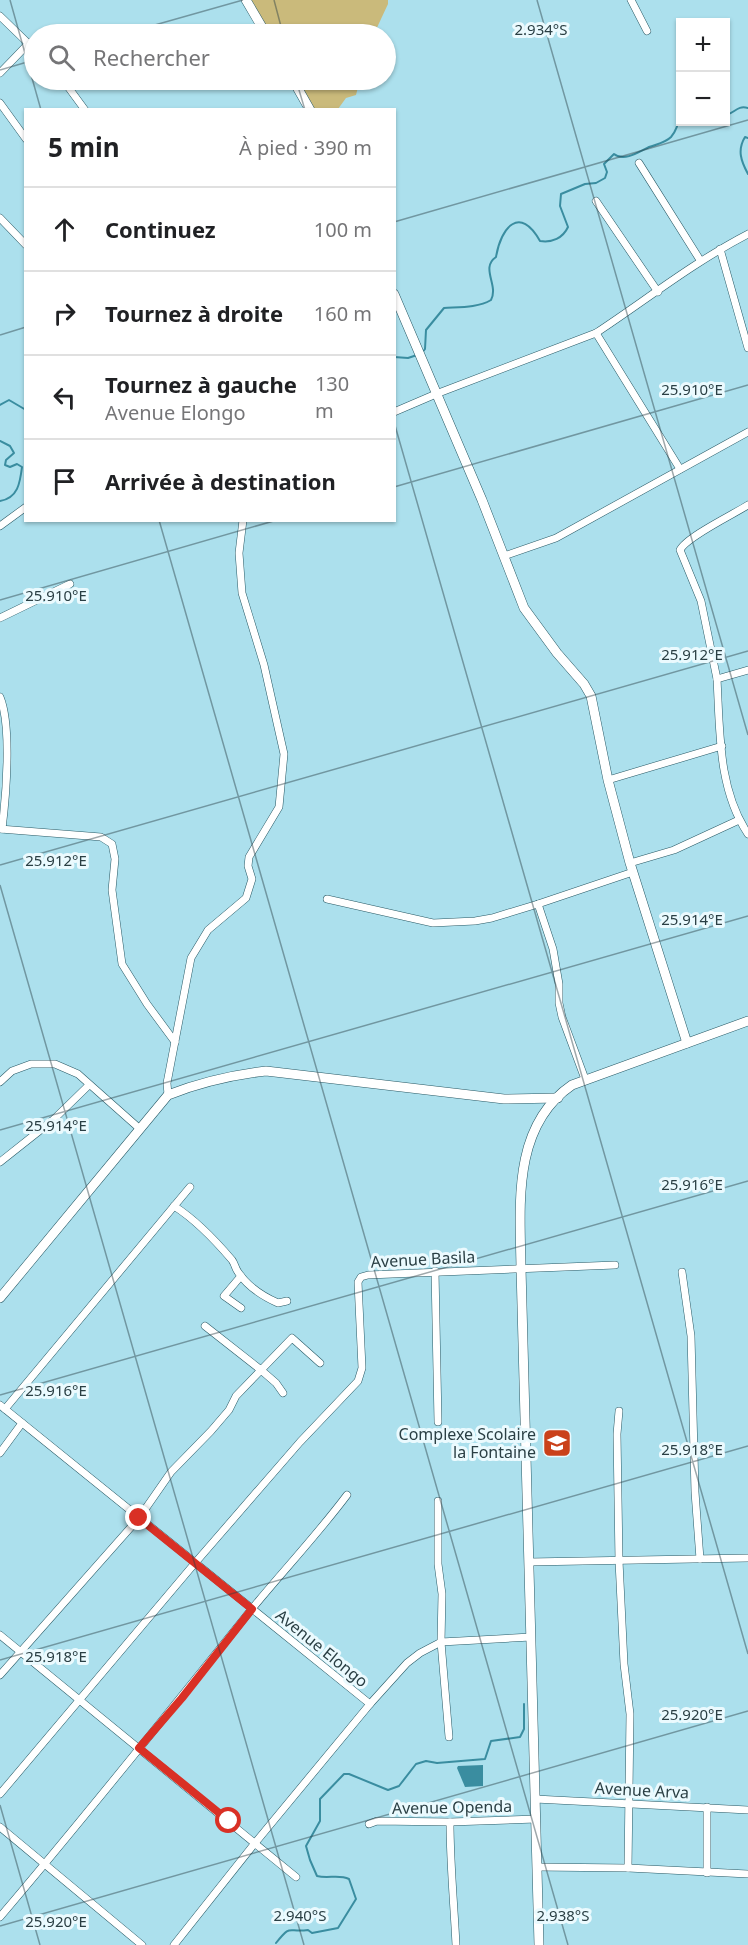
<!DOCTYPE html>
<html lang="fr">
<meta charset="utf-8">
<style>
:root{--surface:#fff;--page:#f6f6f6;--text:#202124;--muted:#757577;--line:#e0e0e0}
body{margin:0;font-family:"Noto Sans",sans-serif;background:var(--page);color:var(--text)}
.controls{position:absolute;right:18px;top:18px;display:grid;overflow:hidden;border-radius:0px;box-shadow:0 2px 4px #0004}
.controls button{width:54px;height:54px;display:grid;place-items:center;padding:0;border:0;border-bottom:2px solid var(--line);background:var(--surface);color:var(--text);font:30px sans-serif}
.stop{position:absolute;width:18px;height:18px;margin:-14px;border:4px solid #d93025;border-radius:50%;background:#fff}
.stop.end{background:#d93025;border-color:#fff;box-shadow:0 2px 6px #0008}
.list{margin:0;padding:0;list-style:none}
h2{display:flex;justify-content:space-between;align-items:center;height:78px;margin:0;padding:0 24px;font-size:26px}
h2 small{font-size:20px;font-weight:400;color:var(--muted)}
.list li{display:grid;grid-template-columns:39px 1fr auto;gap:18px;align-items:center;box-sizing:border-box;height:84px;padding:0 24px;border-top:2px solid var(--line)}
.list b{display:block;font-size:22px;white-space:nowrap}
.list p{margin:0;font-size:20px;white-space:nowrap;color:var(--muted)}
.list em{font-size:20px;font-style:normal;color:var(--muted)}
.icon{flex:none;width:33px;height:33px;fill:none;stroke:currentColor;stroke-width:2;stroke-linecap:round;stroke-linejoin:round}
.map{position:relative;flex:none;width:748px;height:1945px;overflow:hidden}
.search{position:absolute;background:var(--surface);box-shadow:0 2px 4px #0004;left:24px;top:24px;width:372px;height:66px;display:flex;align-items:center;gap:15px;box-sizing:border-box;padding:0 21px;border-radius:33px;color:var(--muted);font-size:22px}
.panel{position:absolute;background:var(--surface);box-shadow:0 2px 4px #0004;left:24px;top:108px;width:372px;height:414px;border-radius:0px}
.map>svg:first-child{display:block}
.green{fill:#caba7b}
.water{fill:#3a8da0}
.lines{fill:none;stroke-linecap:round;stroke-linejoin:round}
.stream{stroke:#3a8da0;stroke-width:2}
.minor-casing{stroke:#285965;stroke-width:8}
.tertiary-casing{stroke:#285965;stroke-width:10}
.minor{stroke:#fff;stroke-width:7}
.tertiary{stroke:#fff;stroke-width:9}
.route{stroke:#d93025;stroke-width:8}
.ticks{fill:none;stroke:#2a3f44;stroke-width:1.5;stroke-opacity:0.45}
.labels{text-anchor:middle;dominant-baseline:central;stroke-width:6;stroke-linejoin:round;paint-order:stroke}
.street-label{font-size:16px;fill:#2a3f44;stroke:#ebfafe}
.poi-label{font-size:16px;fill:#2a3f44;stroke:#ebfafe;text-anchor:end}
.ticks-label{font-size:15px;text-anchor:middle;fill:#2a3f44;stroke:#ebfafe;stroke-width:6;stroke-linejoin:round;paint-order:stroke}
</style>
<div class="map">
<svg width="748" height="1945" viewBox="0 0 748 1945">
<rect width="100%" height="100%" fill="#ace0ed"/>
<g class="green">
<polygon points="250,0 388,0 388,4 374,34 270,34"/>
<polygon points="296,80 356,80 359,83 356,95 346,98 338,109 313,109"/>
</g>
<polygon class="water" points="483,1765 483,1786 465,1787 457,1768 458,1766"/>
<g class="lines">
<g class="stream">
<path d="M 726,115 C 735,113 737,105 748,108"/>
<path d="M 748,138 L 745,137 C 737,150 741,161 748,174"/>
<path d="M 422,353 L 425,349 L 426,330 L 444,308 C 458,307 478,308 491,300 C 499,285 480,268 496,257 C 501,227 520,205 540,241 C 552,243 563,238 568,227 L 560,206 L 561,194 L 585,184 L 596,183 L 605,178 L 607,172 L 604,164 L 614,154 C 624,162 639,152 649,147 C 657,144 665,143 671,137 C 677,130 678,123 680,114"/>
<polyline points="394,357 408,358 417,355"/>
<polyline points="0,405 9,400 26,410"/>
<path d="M 0,441 L 10,446 L 14,453 L 6,460 L 5,465 L 10,467 L 17,464 L 22,467 C 20,483 18,498 0,501"/>
<path d="M 276,1943 C 292,1923 287,1933 308,1930 L 312,1933 L 338,1928 L 356,1899 L 349,1879 C 339,1874 328,1879 317,1876 L 310,1860 L 306,1846 L 320,1821 L 320,1799 L 344,1774 L 349,1774 L 388,1790 L 399,1786 L 416,1764 L 426,1761 L 437,1763 L 485,1759 L 491,1741 L 520,1737 L 524,1729 L 524,1704"/>
</g>
<g class="minor-casing">
<g id="minor">
<polyline points="631,0 647,31"/>
<polyline points="0,16 34,49"/>
<polyline points="0,73 29,43"/>
<polyline points="63,80 85,110"/>
<polyline points="0,103 26,139"/>
<polyline points="639,163 700,260"/>
<polyline points="596,201 658,292"/>
<polyline points="0,218 26,245"/>
<polyline points="720,249 748,348"/>
<path d="M 596,333 C 646,300 694,262 748,234"/>
<polyline points="394,412 436,394 596,333 680,469"/>
<polyline points="0,526 26,507"/>
<polyline points="504,556 556,538 748,432"/>
<polyline points="0,618 70,584"/>
<path d="M 748,670 L 717,679 C 720,732 718,789 748,834"/>
<path d="M 717,679 L 701,601 L 680,550 C 686,537 734,514 748,505"/>
<path d="M 0,697 C 12,726 6,797 2,829"/>
<polyline points="608,780 722,746"/>
<polyline points="0,829 101,837 112,844 115,859 112,890 122,964 147,1004 175,1042"/>
<polyline points="630,863 674,850 739,820"/>
<polyline points="327,899 433,923 475,921 492,918 538,904 633,872"/>
<polyline points="538,904 553,949 559,984 559,1003 562,1017 585,1079"/>
<polyline points="0,1082 12,1071 31,1064 55,1064 78,1074 140,1129"/>
<polyline points="168,1095 167,1083 191,958 208,930 246,898 252,879 248,866 249,857 279,807 284,754 264,665 242,593 239,553 243,520"/>
<polyline points="0,1162 53,1120 89,1085"/>
<path d="M 174,1206 C 196,1220 215,1240 232,1260 C 235,1264 235,1268 238,1272 C 248,1287 262,1296 278,1303 L 287,1301"/>
<polyline points="435,1271 438,1422"/>
<polyline points="682,1272 691,1336 695,1492 700,1559"/>
<polyline points="241,1308 224,1296 241,1276"/>
<polyline points="205,1326 261,1370 292,1338 320,1363"/>
<polyline points="0,1405 370,1704 407,1663 420,1653 441,1642 531,1637"/>
<polyline points="5,1409 190,1187"/>
<polyline points="619,1411 617,1434 619,1561 624,1664 630,1714 628,1868"/>
<polyline points="0,1453 22,1423"/>
<polyline points="438,1501 438,1564 442,1594 441,1642 449,1737"/>
<polyline points="529,1562 748,1558"/>
<polyline points="0,1635 296,1877"/>
<polyline points="0,1675 139,1518 171,1472 211,1431 229,1410 236,1396 261,1370 276,1383 283,1393"/>
<polyline points="0,1794 195,1563 300,1442 358,1381 362,1368 358,1282 361,1277 368,1275 615,1265"/>
<polyline points="535,1799 748,1810"/>
<polyline points="707,1807 707,1873"/>
<path d="M 450,1822 C 450,1863 454,1904 456,1945"/>
<polyline points="369,1824 377,1821 450,1822 536,1819"/>
<polyline points="0,1827 142,1945"/>
<polyline points="537,1867 628,1868 748,1874"/>
<path d="M 0,1917 C 86,1816 168,1713 251,1610 C 283,1571 317,1535 347,1495"/>
<polyline points="174,1945 255,1843 370,1704"/>
</g>
</g>
<g class="tertiary-casing">
<g id="tertiary">
<polyline points="246,0 266,34"/>
<polyline points="293,80 310,110"/>
<polyline points="394,294 482,500 524,608 557,653 584,684 591,696 608,780 630,863 687,1043"/>
<path d="M 0,1298 L 168,1095 C 201,1082 232,1075 266,1071 L 504,1099 L 558,1098"/>
<path d="M 539,1945 L 521,1268 C 520,1204 512,1126 572,1085 L 748,1021"/>
</g>
</g>
<use href="#minor" class="minor"/>
<use href="#tertiary" class="tertiary"/>
</g>
<g class="lines">
<polyline class="route" points="139,1518 252,1609 182,1698 139,1748 229,1821"/>
</g>
<path class="ticks" d="M 10,0 L 41,110M 274,0 L 283,34M 537,0 L 748,735M 123,34 L 243,0M 0,70 L 34,60M 296,80 L 305,110M 394,222 L 748,120M 0,335 L 26,327M 394,422 L 748,1654M 394,487 L 748,385M 159,520 L 568,1945M 0,600 L 277,520M 0,865 L 748,651M 0,885 L 304,1945M 0,1130 L 748,916M 0,1395 L 748,1181M 0,1660 L 748,1446M 0,1805 L 40,1945M 0,1926 L 748,1711"/>
<defs>
<g id="school-square" transform="scale(1.5)"><rect x="-9" y="-9" width="18" height="18" rx="4" fill="#ca411a" stroke="#ebfafe"/><path d="M0-5L7-2L0 1L-7-2ZM-4 1L0 2.5L4 1V4Q0 6-4 4Z" fill="#fff"/></g>
</defs>
<g fill-rule="evenodd">
<use href="#school-square" x="557" y="1443"/>
</g>
<g class="labels">
<g class="street-label">
<text transform="translate(423 1259) rotate(-3)">Avenue Basila</text>
<text transform="translate(322 1648) rotate(39)">Avenue Elongo</text>
<text transform="translate(642 1790) rotate(3)">Avenue Arva</text>
<text transform="translate(452 1807) rotate(-1)">Avenue Openda</text>
</g>
<g class="poi-label">
<text x="536" y="1434">Complexe Scolaire<tspan x="536" dy="18">la Fontaine</tspan></text>
</g>
</g>
<g class="ticks-label">
<text x="541" y="35">2.934°S</text>
<text x="692" y="395">25.910°E</text>
<text x="56" y="601">25.910°E</text>
<text x="692" y="660">25.912°E</text>
<text x="56" y="866">25.912°E</text>
<text x="692" y="925">25.914°E</text>
<text x="56" y="1131">25.914°E</text>
<text x="692" y="1190">25.916°E</text>
<text x="56" y="1396">25.916°E</text>
<text x="692" y="1455">25.918°E</text>
<text x="56" y="1662">25.918°E</text>
<text x="692" y="1720">25.920°E</text>
<text x="300" y="1921">2.940°S</text>
<text x="563" y="1921">2.938°S</text>
<text x="56" y="1927">25.920°E</text>
</g>
</svg>
<div class="controls">
<button>+</button>
<button>−</button>
</div>
<div class="stop" style="left:229px;top:1821px"></div>
<div class="stop end" style="left:139px;top:1518px"></div>
<div class="search"><svg class="icon" aria-label="search" viewBox="0 0 24 24"><circle cx="10" cy="10" r="6"/><path d="M15 15l6 6"/></svg>Rechercher</div>
<section class="panel">
<h2>5 min<small>À pied · 390 m</small></h2>
<ul class="list">
<li><svg class="icon" aria-label="ahead" viewBox="0 0 24 24"><path d="M12 20V5M6 11l6-6 6 6"/></svg><div><b>Continuez</b></div><em>100 m</em></li>
<li><svg class="icon" aria-label="right" viewBox="0 0 24 24"><path d="M7 20v-9h11M14 6l5 5-5 5"/></svg><div><b>Tournez à droite</b></div><em>160 m</em></li>
<li><svg class="icon" aria-label="left" viewBox="0 0 24 24"><path d="M17 20v-9H6M10 6l-5 5 5 5"/></svg><div><b>Tournez à gauche</b><p>Avenue Elongo</p></div><em>130 m</em></li>
<li><svg class="icon" aria-label="arrive" viewBox="0 0 24 24"><path d="M6 21V4h12l-3 4 3 4H6"/></svg><div><b>Arrivée à destination</b></div></li>
</ul>
</section>
</div>
